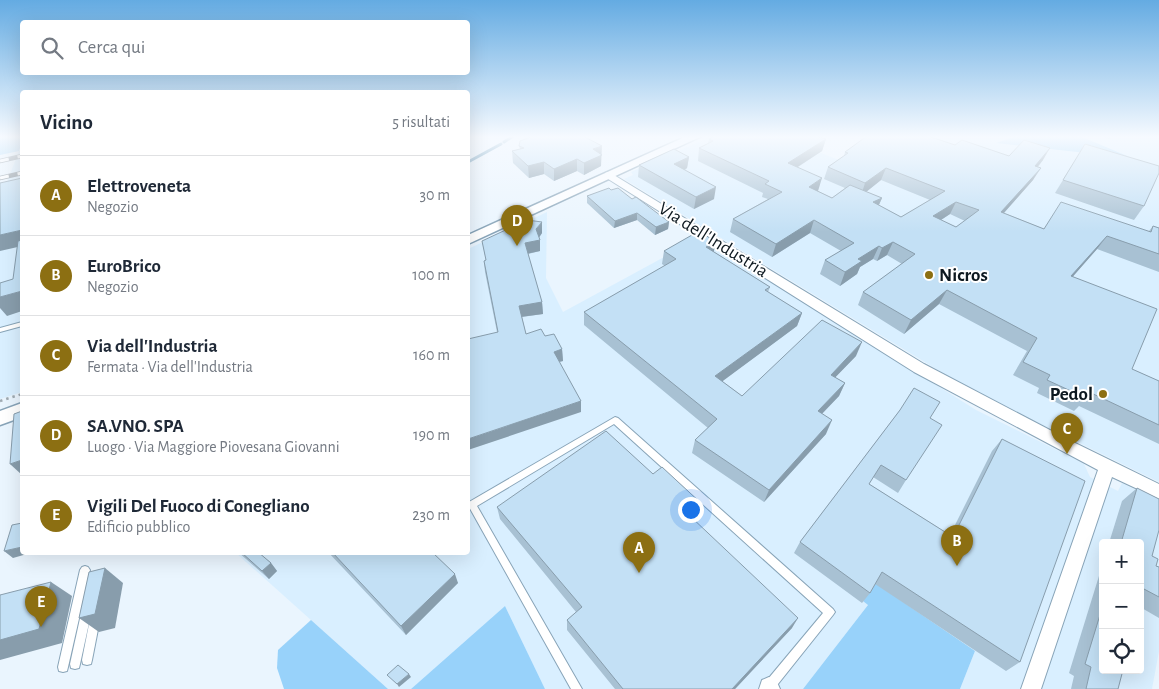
<!DOCTYPE html>
<html lang="it">
<meta charset="utf-8">
<style>
:root{--surface:#fff;--page:#f2f2f3;--text:#1f2937;--muted:#747a83;--line:#e0e1e3;--accent:#8c6f12}
body{margin:0;font-family:"Alegreya Sans",sans-serif;background:var(--page);color:var(--text)}
.controls{position:absolute;right:15px;bottom:15px;display:grid;overflow:hidden;border-radius:5px;box-shadow:0 5px 20px #0002}
.controls button{width:45px;height:45px;display:grid;place-items:center;padding:0;border:0;border-bottom:1px solid var(--line);background:var(--surface);color:var(--text);font:25px sans-serif}
.you{position:absolute;left:690px;top:509px;width:18px;height:18px;margin:-12px;border:4px solid #fff;border-radius:50%;background:#1a73e8;box-shadow:0 0 0 8px #1a73e833}
.badge{display:grid;place-items:center;width:32px;height:32px;border-radius:50%;background:var(--accent);color:#fff;font-size:16px;font-weight:700}
.pin{position:absolute;translate:-50% -41px;filter:drop-shadow(0 1px 2px #0008)}
.pin::after{content:'';position:absolute;top:26px;width:18px;height:15px;background:inherit;clip-path:polygon(0 0,100% 0,50% 100%)}
.list{margin:0;padding:0;list-style:none}
h2{display:flex;justify-content:space-between;align-items:center;height:65px;margin:0;padding:0 20px;font-size:21px}
h2 small{font-size:16px;font-weight:400;color:var(--muted)}
.list li{display:grid;grid-template-columns:32px 1fr auto;gap:15px;align-items:center;box-sizing:border-box;height:80px;padding:0 20px;border-top:1px solid var(--line)}
.list b{display:block;font-size:19px;white-space:nowrap}
.list p{margin:0;font-size:16px;white-space:nowrap;color:var(--muted)}
.list em{font-size:16px;font-style:normal;color:var(--muted)}
.icon{flex:none;width:28px;height:28px;fill:none;stroke:currentColor;stroke-width:2;stroke-linecap:round;stroke-linejoin:round}
.map{position:relative;flex:none;width:1159px;height:689px;overflow:hidden}
.search{position:absolute;background:var(--surface);box-shadow:0 5px 20px #0002;left:20px;top:20px;width:450px;height:55px;display:flex;align-items:center;gap:12px;box-sizing:border-box;padding:0 18px;border-radius:5px;color:var(--muted);font-size:19px}
.panel{position:absolute;background:var(--surface);box-shadow:0 5px 20px #0002;left:20px;top:90px;width:450px;height:465px;border-radius:5px}
.map>svg:first-child{display:block}
.built{fill:#d9efff;fill-rule:evenodd}
.green{fill:#98d2fa}
.lines{fill:none;stroke-linecap:round;stroke-linejoin:round}
.stream{stroke:#2f75a0;stroke-width:3}
.service-casing{stroke:#88a4b8;stroke-width:2}
.minor-casing{stroke:#88a4b8;stroke-width:2}
.tertiary-casing{stroke:#88a4b8;stroke-width:3}
.path{stroke:#9faab2;stroke-width:2.5;stroke-dasharray:2.5 4;stroke-linecap:butt}
.service{fill:#fff;fill-rule:evenodd}
.minor{fill:#fff;fill-rule:evenodd}
.tertiary{fill:#fff;fill-rule:evenodd}
.rail-casing{stroke:#7d8890;stroke-width:4.5}
.rail{stroke:#fff;stroke-width:3;stroke-dasharray:9;stroke-linecap:butt}
.wall{fill:#a8c1d3;fill-rule:evenodd}
.shaded-wall{fill:#889dac}
.building{fill:#c3e0f5;stroke:#889dac;fill-rule:evenodd}
.poi-dot{fill:#8c6f12;stroke:#fff;stroke-width:2}
.labels{text-anchor:middle;dominant-baseline:central;stroke-width:4;stroke-linejoin:round;paint-order:stroke}
.street-label{font-size:19px;fill:#0d181f;stroke:#fff}
.poi-label{font-size:19px;font-weight:bold;fill:#0d181f;stroke:#fff;text-anchor:start}
</style>
<div class="map">
<svg width="1159" height="689" viewBox="0 0 1159 689">
<rect width="100%" height="100%" fill="#eaf5fe"/>
<g class="built">
<polygon points="712,136 778,136 839,160 868,136 1017,136 997,143 1130,157 1080,136 1159,136 1159,482 969,389 624,179 633,175 631,172"/>
<polygon points="22,150 22,392 0,399 0,184 7,182 19,151"/>
<path d="M 547,212 L 546,278 L 563,312 L 701,237 L 976,410 L 1075,459 L 1084,464 L 1090,477 L 1118,491 L 1122,483 L 1159,501 L 1159,651 L 1152,689 L 960,689 L 975,651 L 868,605 L 803,689 L 545,689 L 505,606 L 411,689 L 388,689 L 236,553 L 468,552 L 468,249 ZM 1103,543 L 1140,543 L 1140,670 L 1103,670 Z"/>
</g>
<g class="green">
<polygon points="0,136 22,136 22,142 19,151 0,155"/>
<polygon points="1017,136 1080,136 1132,158 996,143"/>
<polygon points="875,583 975,651 960,689 803,689 868,605 863,601"/>
<polygon points="505,606 545,689 411,689"/>
<polygon points="311,620 388,689 284,689 277,668 278,650"/>
</g>
<g class="lines">
<g class="stream">
<polyline points="504,142 513,136"/>
<polyline points="468,162 501,144"/>
</g>
<g class="service-casing">
<g id="service">
<polygon points="22,322 22,326 0,332 0,328"/>
<polygon points="615,417 618,418 833,609 835,612 833,615 774,689 762,689 763,685 823,613 614,424 477,506 582,689 571,689 468,505 469,502"/>
<polygon points="85,566 88,567 90,570 68,667 67,671 63,672 59,671 58,667 80,570 82,567"/>
<polygon points="86,609 89,611 91,614 80,664 79,668 75,669 71,668 70,664 81,614 83,611"/>
<polygon points="95,614 98,616 100,619 92,660 91,664 87,665 83,664 82,660 90,619 92,616"/>
</g>
</g>
<g class="minor-casing">
<g id="minor">
<polygon points="609,172 924,364 1069,440 1159,484 1159,499 1112,477 1041,689 1021,689 1098,470 914,372 605,177 605,173"/>
<polygon points="769,677 776,680 780,689 759,689 762,680"/>
</g>
</g>
<g class="tertiary-casing">
<g id="tertiary">
<polygon points="687,136 702,136 468,244 468,235"/>
<polygon points="22,403 22,417 0,425 0,411"/>
</g>
</g>
<polyline class="path" points="0,401 22,394"/>
<use href="#service" class="service"/>
<use href="#minor" class="minor"/>
<use href="#tertiary" class="tertiary"/>
<g class="rail-casing">
<g id="rail">
<polyline points="0,161 22,156"/>
<polyline points="0,178 22,173"/>
</g>
</g>
<use href="#rail" class="rail"/>
</g>
<g class="wall">
<polygon points="525,136 583,136 601,154 601,166 584,175 577,171 554,181 544,174 529,178 513,163 512,151 520,149 519,146 526,139"/>
<polygon points="1100,136 1114,136 1109,139"/>
<path d="M 805,137 L 826,139 L 822,151 L 798,167 L 818,191 L 832,198 L 845,188 L 824,179 L 828,167 L 844,156 L 845,152 L 955,145 L 1009,156 L 1043,160 L 1038,167 L 1033,180 L 1004,213 L 1044,229 L 1149,231 L 1153,226 L 1159,228 L 1159,272 L 1097,249 L 1073,276 L 1132,369 L 1159,381 L 1159,444 L 1079,406 L 1074,411 L 1037,393 L 1039,388 L 1013,375 L 1027,351 L 939,304 L 904,334 L 858,305 L 863,292 L 902,264 L 887,255 L 877,261 L 873,259 L 860,267 L 857,274 L 840,286 L 820,274 L 825,260 L 841,251 L 810,233 L 772,257 L 730,232 L 733,219 L 768,199 L 762,197 L 763,193 L 698,161 L 699,148 L 708,144 L 709,139 ZM 881,180 L 930,200 L 901,217 L 879,205 L 882,198 L 866,192 ZM 950,214 L 965,221 L 956,227 L 941,220 Z"/>
<polygon points="1085,144 1144,206 1134,220 1055,193"/>
<polygon points="689,157 687,168 685,170 714,199 694,209 638,177 639,165"/>
<polygon points="611,190 632,199 669,222 668,229 655,235 637,220 614,228 587,203 587,196"/>
<polygon points="542,233 539,238 540,251 528,254 542,302 543,314 522,317 526,334 545,336 562,349 563,361 559,362 581,401 581,412 497,332 485,272 484,261 486,260 482,241"/>
<polygon points="664,251 714,252 770,287 768,292 802,313 797,326 722,381 742,396 856,356 835,377 845,383 839,396 822,414 826,434 764,502 692,453 695,440 708,428 584,325 584,312 665,266 662,264"/>
<polygon points="900,410 930,418 906,480 898,493 873,477 869,484 950,535 992,451 1002,439 1020,662 1006,671 875,584 870,593 862,603 794,553 800,542"/>
<polygon points="653,474 703,505 700,517 696,521 792,628 735,689 615,689 567,630 567,620 576,612 500,519 497,507"/>
<polygon points="1137,488 1152,556 1156,566 1159,567 1159,618 1140,607 1140,543 1109,543 1122,501"/>
<polygon points="238,552 260,552 261,554 261,555 271,563 277,571 269,579"/>
<polygon points="328,552 432,552 458,583 406,635"/>
<polygon points="1103,563 1103,670 1118,689 1071,689 1074,676 1069,673"/>
</g>
<g class="shaded-wall">
<polygon points="826,139 822,151 785,175 788,163"/>
<polygon points="602,146 601,166 584,175 584,163 593,149"/>
<polygon points="1050,148 1043,160 1028,178 1035,166"/>
<polygon points="689,157 687,168 673,176 674,164"/>
<polygon points="577,159 577,171 554,181 554,169"/>
<polygon points="544,162 544,174 529,178 528,166"/>
<polygon points="886,168 881,180 861,196 865,183"/>
<polygon points="1041,168 1033,180 993,225 1001,212"/>
<polygon points="822,178 818,191 805,200 809,187"/>
<polygon points="716,187 714,199 694,209 696,197"/>
<polygon points="882,198 876,211 873,202"/>
<polygon points="956,202 950,214 927,229 933,216"/>
<polygon points="637,213 637,220 614,228 615,221"/>
<polygon points="814,220 810,233 772,257 776,244"/>
<polygon points="542,222 542,233 537,240 536,229"/>
<polygon points="669,222 668,229 655,235 656,227"/>
<polygon points="22,230 22,246 0,251 0,235"/>
<polygon points="1107,236 1097,249 1062,289 1071,276"/>
<polygon points="540,240 540,251 526,254 525,243"/>
<polygon points="716,242 713,255 706,247"/>
<polygon points="893,242 887,255 877,261 882,248"/>
<polygon points="879,246 873,259 860,267 857,274 840,286 845,272 858,259"/>
<polygon points="947,290 939,304 904,334 911,320"/>
<polygon points="22,291 22,311 7,316 0,308 0,297"/>
<polygon points="542,302 543,314 520,317 519,306"/>
<polygon points="802,313 797,326 712,389 715,376"/>
<polygon points="862,342 856,356 825,388 831,375"/>
<polygon points="562,349 563,361 554,363 554,352"/>
<polygon points="845,383 839,396 812,424 818,411"/>
<polygon points="581,401 581,412 468,450 468,439"/>
<polygon points="832,420 826,434 764,502 769,490"/>
<polygon points="22,460 22,475 10,464"/>
<polygon points="703,505 700,517 687,528 690,516"/>
<polygon points="22,547 22,552 34,552 13,558 4,551"/>
<polygon points="271,563 277,571 269,579 262,571"/>
<polygon points="105,568 123,583 115,628 99,632 79,618"/>
<polygon points="455,574 458,583 406,635 401,626"/>
<polygon points="51,582 72,596 62,643 0,660 0,640"/>
<polygon points="798,618 792,628 735,689 732,689"/>
<polygon points="409,674 411,677 399,687 397,684"/>
</g>
<g class="building">
<polygon points="530,136 583,136 602,146 593,149 602,155 584,163 577,159 554,169 544,162 528,166 512,151 524,148 519,146 520,141 531,137"/>
<path d="M 715,136 L 803,136 L 805,137 L 807,136 L 816,136 L 826,139 L 788,163 L 822,178 L 809,187 L 832,198 L 850,185 L 882,198 L 873,202 L 901,217 L 945,191 L 886,168 L 865,183 L 828,167 L 848,153 L 845,152 L 867,136 L 928,136 L 955,145 L 962,140 L 1009,156 L 1024,140 L 1050,148 L 1035,166 L 1041,168 L 1001,212 L 1044,229 L 1061,202 L 1151,232 L 1153,226 L 1159,228 L 1159,254 L 1107,236 L 1071,276 L 1157,309 L 1132,369 L 1159,381 L 1159,425 L 1089,392 L 1086,398 L 1047,380 L 1050,375 L 1023,362 L 1037,338 L 947,290 L 911,320 L 863,292 L 915,254 L 893,242 L 882,248 L 879,246 L 858,259 L 862,261 L 845,272 L 825,260 L 854,243 L 814,220 L 776,244 L 733,219 L 782,192 L 765,184 L 769,181 L 699,148 L 713,141 L 709,139 ZM 956,202 L 979,210 L 956,227 L 933,216 Z"/>
<polygon points="1085,144 1159,166 1159,173 1144,206 1063,180"/>
<polygon points="674,149 689,157 674,164 716,187 696,197 639,165"/>
<polygon points="22,178 22,230 0,235 0,183"/>
<polygon points="609,188 611,190 618,188 632,199 636,197 669,222 656,227 637,213 615,221 587,196"/>
<polygon points="527,220 542,222 536,229 540,240 525,243 542,302 519,306 526,334 541,329 545,336 554,334 562,349 554,352 581,401 468,439 468,339 498,332 484,261 486,260 482,241"/>
<polygon points="699,231 716,242 706,247 770,287 765,290 802,313 715,376 742,396 822,320 862,342 831,375 845,383 818,411 832,420 769,490 695,440 717,419 584,312 676,259 664,251"/>
<polygon points="22,240 22,291 0,297 0,283 13,279 18,241"/>
<polygon points="914,388 940,402 930,418 942,425 906,480 881,465 869,484 953,537 1002,439 1085,481 1020,662 882,572 870,593 800,542 900,410"/>
<polygon points="22,411 22,460 10,464 14,414"/>
<polygon points="606,431 653,474 662,467 703,505 690,516 798,618 732,689 623,689 567,620 582,607 497,507"/>
<polygon points="1137,488 1159,499 1159,530 1152,556 1158,559 1156,566 1159,567 1159,597 1144,589 1140,602 1140,543 1121,543"/>
<polygon points="22,523 22,547 4,551 12,525"/>
<polygon points="241,552 258,552 271,563 262,571"/>
<polygon points="332,552 432,552 455,574 401,626"/>
<polygon points="105,568 95,614 79,618 89,572"/>
<polygon points="51,582 39,629 0,640 0,595"/>
<polygon points="1103,605 1103,670 1123,670 1118,689 1086,689 1091,667 1085,664"/>
<polygon points="398,665 409,674 397,684 387,675"/>
</g>
<linearGradient id="sky" x2="0" y2="1"><stop stop-color="#64abe2"/><stop offset="0.59" stop-color="#f6faff"/><stop offset="1" stop-color="#f6faff" stop-opacity="0"/></linearGradient>
<rect width="1159" height="232" fill="url(#sky)"/>
<g class="poi-dot">
<circle cx="929" cy="275" r="5"/>
<circle cx="1103" cy="394" r="5"/>
</g>
<g class="labels">
<g class="street-label">
<text transform="translate(713 240) rotate(32)">Via dell'Industria</text>
</g>
<g class="poi-label">
<text x="939" y="275">Nicros</text>
<text x="1093" y="394" text-anchor="end">Pedol</text>
</g>
</g>
</svg>
<div class="controls">
<button>+</button>
<button>−</button>
<button><svg class="icon" aria-label="locate" viewBox="0 0 24 24"><circle cx="12" cy="12" r="6"/><path d="M12 2v4M12 18v4M2 12h4M18 12h4"/></svg></button>
</div>
<div class="you"></div>
<div class="pin badge" style="left:639px;top:573px">A</div>
<div class="pin badge" style="left:957px;top:566px">B</div>
<div class="pin badge" style="left:1067px;top:454px">C</div>
<div class="pin badge" style="left:517px;top:246px">D</div>
<div class="pin badge" style="left:41px;top:627px">E</div>
<div class="search"><svg class="icon" aria-label="search" viewBox="0 0 24 24"><circle cx="10" cy="10" r="6"/><path d="M15 15l6 6"/></svg>Cerca qui</div>
<section class="panel">
<h2>Vicino<small>5 risultati</small></h2>
<ul class="list">
<li><span class="badge">A</span><div><b>Elettroveneta</b><p>Negozio</p></div><em>30 m</em></li>
<li><span class="badge">B</span><div><b>EuroBrico</b><p>Negozio</p></div><em>100 m</em></li>
<li><span class="badge">C</span><div><b>Via dell'Industria</b><p>Fermata · Via dell'Industria</p></div><em>160 m</em></li>
<li><span class="badge">D</span><div><b>SA.VNO. SPA</b><p>Luogo · Via Maggiore Piovesana Giovanni</p></div><em>190 m</em></li>
<li><span class="badge">E</span><div><b>Vigili Del Fuoco di Conegliano</b><p>Edificio pubblico</p></div><em>230 m</em></li>
</ul>
</section>
</div>
